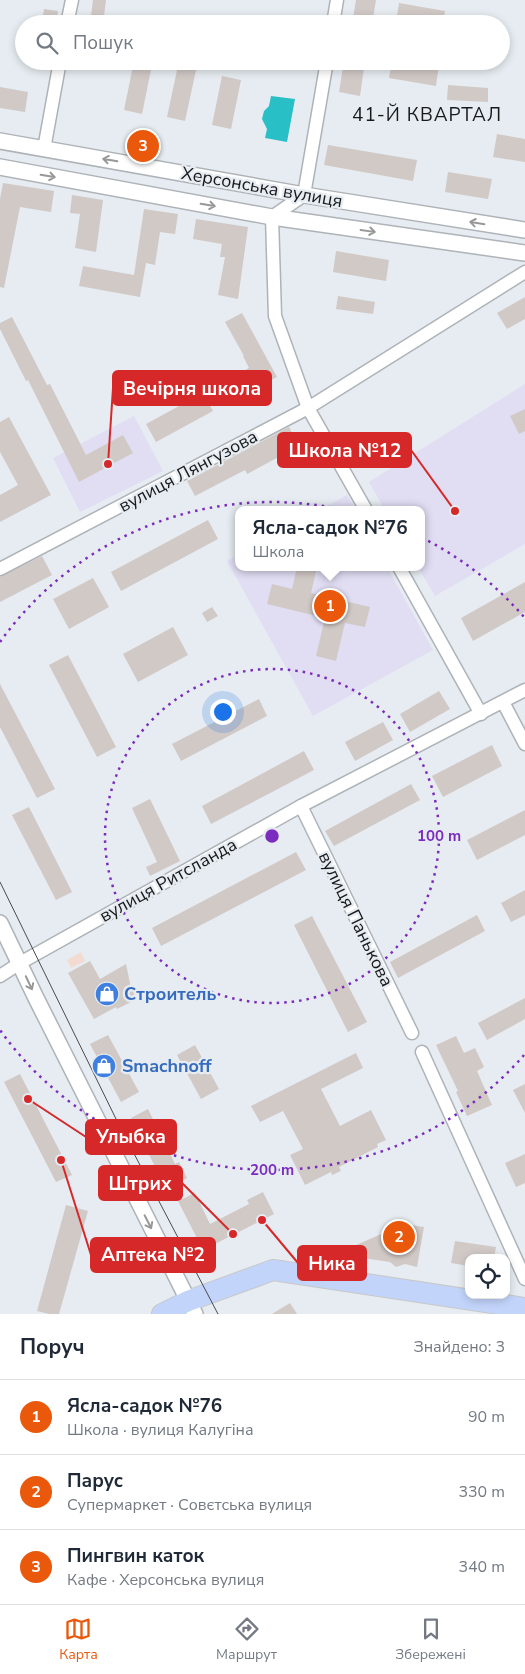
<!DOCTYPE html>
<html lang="uk">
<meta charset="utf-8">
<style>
:root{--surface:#fff;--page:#f6f6f7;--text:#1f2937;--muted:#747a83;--line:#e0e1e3;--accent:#ea580c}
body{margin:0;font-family:"Nunito Sans",sans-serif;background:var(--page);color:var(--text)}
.controls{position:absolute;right:15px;bottom:15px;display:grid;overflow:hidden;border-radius:10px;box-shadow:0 2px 8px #0003}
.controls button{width:45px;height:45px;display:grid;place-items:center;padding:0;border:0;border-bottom:1px solid var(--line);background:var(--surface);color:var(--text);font:25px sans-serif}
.you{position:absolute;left:222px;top:711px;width:18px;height:18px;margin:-12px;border:4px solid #fff;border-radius:50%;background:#1a73e8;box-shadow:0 0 0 8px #1a73e833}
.badge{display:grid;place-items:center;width:32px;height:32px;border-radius:50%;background:var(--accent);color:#fff;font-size:16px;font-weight:700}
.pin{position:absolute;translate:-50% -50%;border:2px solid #fff;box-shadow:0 1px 5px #0006}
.popup{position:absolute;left:235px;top:506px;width:190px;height:65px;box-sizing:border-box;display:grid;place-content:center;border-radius:10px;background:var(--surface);filter:drop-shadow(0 1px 4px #0005);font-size:16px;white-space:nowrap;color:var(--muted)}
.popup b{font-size:19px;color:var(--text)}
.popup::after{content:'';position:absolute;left:50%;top:100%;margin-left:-10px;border:10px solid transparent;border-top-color:var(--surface)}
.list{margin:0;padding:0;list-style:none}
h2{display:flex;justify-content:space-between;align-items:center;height:65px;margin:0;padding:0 20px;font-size:21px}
h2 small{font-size:16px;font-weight:400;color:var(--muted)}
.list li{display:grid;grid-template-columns:32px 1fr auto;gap:15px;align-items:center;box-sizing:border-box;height:75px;padding:0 20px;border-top:1px solid var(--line)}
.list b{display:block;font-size:19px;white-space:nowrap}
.list p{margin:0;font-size:16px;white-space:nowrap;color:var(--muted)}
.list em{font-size:16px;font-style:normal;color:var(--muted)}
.icon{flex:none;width:28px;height:28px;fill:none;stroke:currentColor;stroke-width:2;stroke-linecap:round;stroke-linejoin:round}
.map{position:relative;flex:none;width:525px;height:1314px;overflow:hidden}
.search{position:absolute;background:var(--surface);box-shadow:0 2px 8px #0003;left:15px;right:15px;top:15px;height:55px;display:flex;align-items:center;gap:12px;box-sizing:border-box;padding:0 18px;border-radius:28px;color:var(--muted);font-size:19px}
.sheet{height:290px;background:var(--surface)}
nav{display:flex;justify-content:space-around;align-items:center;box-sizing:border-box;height:70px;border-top:1px solid var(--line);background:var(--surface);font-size:14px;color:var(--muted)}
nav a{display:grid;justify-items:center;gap:2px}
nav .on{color:var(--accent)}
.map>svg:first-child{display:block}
.commercial{fill:#f3dbd1}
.education{fill:#e1def4}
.water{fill:#29bfc6}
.building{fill:#d1c9c6}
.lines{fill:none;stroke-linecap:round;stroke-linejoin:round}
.minor-casing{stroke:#aeb3b8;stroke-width:15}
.tertiary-casing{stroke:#aeb3b8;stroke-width:18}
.primary-casing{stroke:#c7c8c8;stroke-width:22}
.minor{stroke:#fff;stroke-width:12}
.tertiary{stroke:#fff;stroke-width:15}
.primary{stroke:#c3d4fb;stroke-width:20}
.tram{stroke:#484b4e;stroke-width:1}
.oneway{stroke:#979898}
.ring{fill:none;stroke:#7b2cbf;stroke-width:2.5;stroke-dasharray:2.5 5}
.labels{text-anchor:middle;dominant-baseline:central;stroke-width:4.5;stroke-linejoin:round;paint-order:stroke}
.street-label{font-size:18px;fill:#17191b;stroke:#e6ecf1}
.shop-label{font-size:18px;font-weight:bold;fill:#366cbe;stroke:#e6ecf1;text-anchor:start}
.neighbourhood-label{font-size:19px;letter-spacing:1px;fill:#17191b;stroke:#e6ecf1}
.centre{fill:#7b2cbf;stroke:#e6ecf1;stroke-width:2.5}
.ring-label{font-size:15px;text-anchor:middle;font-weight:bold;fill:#7b2cbf;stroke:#e6ecf1;stroke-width:4.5;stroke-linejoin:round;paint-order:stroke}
.leader{fill:none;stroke:#d62828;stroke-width:2}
.callout-dot{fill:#d62828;stroke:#e6ecf1;stroke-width:2}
.callout{fill:#d62828;stroke:#d62828;stroke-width:2}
.callout-label{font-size:19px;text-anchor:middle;font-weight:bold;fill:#fff}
</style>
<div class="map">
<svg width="525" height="1314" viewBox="0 0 525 1314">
<rect width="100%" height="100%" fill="#e6ecf1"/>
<polygon class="commercial" points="81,952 85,961 71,968 67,960"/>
<g class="education">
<polygon points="525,384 525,544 435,596 418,567 421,567 421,510 385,510 369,482"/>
<polygon points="134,416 163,471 80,512 53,458"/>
<polygon points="347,495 356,510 320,510"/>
<polygon points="239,555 239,567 387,567 433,650 313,716 227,561"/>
</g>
<polygon class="water" points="271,96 295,99 287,142 265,138 267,129 262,119 264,111 269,106"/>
<g class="building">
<polygon points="93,0 106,0 103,24 90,24"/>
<polygon points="356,0 376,0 372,24 352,24"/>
<polygon points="399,3 445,11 443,24 396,23"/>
<polygon points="44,9 58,11 56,24 42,21"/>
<polygon points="134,61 152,65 142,114 124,110"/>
<polygon points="179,61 198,61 185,121 167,117"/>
<polygon points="344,61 365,61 360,96 339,92"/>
<polygon points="392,61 420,61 439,64 436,86 389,78"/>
<polygon points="222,76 241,80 231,129 212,125"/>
<polygon points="448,85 488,88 488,102 447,100"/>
<polygon points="0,87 28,92 25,112 0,108"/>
<polygon points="497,134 525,139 525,162 493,157"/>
<polygon points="328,145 417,160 413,181 324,165"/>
<polygon points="448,172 492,179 488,199 445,192"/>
<polygon points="3,183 54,191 51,212 20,207 4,288 0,287 0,199"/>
<polygon points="72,195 103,200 96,252 75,248 80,214 70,213"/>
<polygon points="144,209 178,214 175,234 160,232 155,265 146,263 140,297 79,286 83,266 134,275"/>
<polygon points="196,219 248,227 238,299 218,295 225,257 220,257 222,244 193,239"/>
<polygon points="336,251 389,260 386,281 333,272"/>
<polygon points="338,296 375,302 373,314 336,309"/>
<polygon points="525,297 525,319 507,329 497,313"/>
<polygon points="242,313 277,377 230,401 220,383 249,368 243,356 244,356 225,322"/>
<polygon points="12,317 47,385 50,384 86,455 123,435 133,453 79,482 28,380 26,381 0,329 0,323"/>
<polygon points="203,393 213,411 156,442 146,424"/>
<polygon points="525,409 525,431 519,434 510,416"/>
<polygon points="9,417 51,495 0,522 0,495 18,485 0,452 0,422"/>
<polygon points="289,427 299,446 247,474 245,470 195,496 187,481"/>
<polygon points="208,520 218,539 121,591 111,572"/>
<polygon points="42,556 52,575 0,602 0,577"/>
<polygon points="297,567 317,567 311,593 370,607 365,627 345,623 336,661 316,656 325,618 267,604 272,584 292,589"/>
<polygon points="93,578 109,607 69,629 53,599"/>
<polygon points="525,582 525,612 473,641 461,618"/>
<polygon points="212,607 218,616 207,622 202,613"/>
<polygon points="173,627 188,655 138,682 123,654"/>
<polygon points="68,655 116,747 97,757 49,665"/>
<polygon points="0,684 55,789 37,798 0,727"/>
<polygon points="439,691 450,709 410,732 400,714"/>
<polygon points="259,699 267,716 181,761 172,744"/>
<polygon points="383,722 393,740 355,761 345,742"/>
<polygon points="492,745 502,766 443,797 432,776"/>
<polygon points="304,751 314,770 211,824 202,806"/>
<polygon points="411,784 420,800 334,846 325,831"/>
<polygon points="150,799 180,861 150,876 146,867 157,862 132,808"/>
<polygon points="29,807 72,892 56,900 12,815"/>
<polygon points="525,810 525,835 477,860 467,840"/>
<polygon points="296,852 306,870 161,946 152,928"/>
<polygon points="525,890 525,915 511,922 501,903"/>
<polygon points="477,915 485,931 398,978 390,962"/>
<polygon points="312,916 367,1022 348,1032 294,925"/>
<polygon points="90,961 100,979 126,964 131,988 137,999 117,1009 116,1007 94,1019 68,973"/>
<polygon points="525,998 525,1019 487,1040 478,1023"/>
<polygon points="108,1035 139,1092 121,1102 90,1044"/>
<polygon points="456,1036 464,1053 475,1048 484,1067 477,1071 492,1105 467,1116 456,1092 458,1091 436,1045"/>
<polygon points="195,1045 219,1089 201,1099 177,1055"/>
<polygon points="356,1053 363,1068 321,1089 340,1126 371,1110 386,1140 377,1144 378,1147 339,1167 341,1171 332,1175 331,1172 305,1185 290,1155 303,1149 283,1111 260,1122 251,1106"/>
<polygon points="20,1074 72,1175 56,1182 4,1082"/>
<polygon points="525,1084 525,1113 513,1090"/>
<polygon points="148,1109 175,1164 179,1162 187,1178 166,1189 131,1118"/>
<polygon points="525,1154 525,1183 516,1187 505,1163"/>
<polygon points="263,1192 274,1214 203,1250 178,1201 195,1193 210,1224 249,1204 247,1200"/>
<polygon points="66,1205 88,1211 59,1314 49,1314 37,1311"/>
<polygon points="404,1224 424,1227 417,1267 405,1264 396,1267 390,1262 356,1257 353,1254 354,1246"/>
<polygon points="455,1241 496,1247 494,1258 469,1258 469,1266 451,1263"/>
<polygon points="290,1303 297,1314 272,1314"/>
</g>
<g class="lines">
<g class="minor-casing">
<g id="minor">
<polyline points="67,24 72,0"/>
<polyline points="333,24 337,0"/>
<polyline points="327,61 304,195 272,217 275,316 308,408 366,510"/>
<polyline points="44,149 60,61"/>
<polyline points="399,567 481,714"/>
<polyline points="0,569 308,408 525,272"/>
<polyline points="503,702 525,744"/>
<polyline points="301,806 412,1033"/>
<polyline points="0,976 20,963 301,806 525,690"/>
<polyline points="422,1052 525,1279"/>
</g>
</g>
<g class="tertiary-casing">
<g id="tertiary">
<polyline points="0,141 304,195 525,230"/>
<polyline points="0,167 272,217 525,253"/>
<polyline points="0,923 36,998 195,1314"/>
</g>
</g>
<g class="primary-casing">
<polyline id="primary" points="162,1314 188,1301 273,1270 525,1308"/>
</g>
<use href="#minor" class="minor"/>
<use href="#tertiary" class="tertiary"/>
<use href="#primary" class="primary"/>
<polyline class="tram" points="0,882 118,1123 218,1314"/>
</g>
<defs><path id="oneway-shaft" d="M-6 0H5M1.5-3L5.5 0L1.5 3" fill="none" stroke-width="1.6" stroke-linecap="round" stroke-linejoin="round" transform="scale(1.25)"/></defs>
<g class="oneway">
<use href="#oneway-shaft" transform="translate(110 160) rotate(-170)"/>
<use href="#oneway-shaft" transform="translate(48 176) rotate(10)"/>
<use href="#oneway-shaft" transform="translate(208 205) rotate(10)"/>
<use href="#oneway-shaft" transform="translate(477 223) rotate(-171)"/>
<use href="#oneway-shaft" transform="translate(368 231) rotate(8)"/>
<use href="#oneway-shaft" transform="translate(29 983) rotate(65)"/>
<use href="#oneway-shaft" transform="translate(148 1222) rotate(63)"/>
</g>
<g class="ring">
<circle cx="272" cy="836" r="167"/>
<path d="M524 1055A334 334 0 0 1 0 1030M0 642A334 334 0 0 1 524 617"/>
</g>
<defs>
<g id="shop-disc" transform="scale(1.25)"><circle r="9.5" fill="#3f7fe0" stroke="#e6ecf1"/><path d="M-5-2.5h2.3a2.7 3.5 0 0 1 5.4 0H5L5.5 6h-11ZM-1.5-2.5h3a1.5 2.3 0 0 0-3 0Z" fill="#fff"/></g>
</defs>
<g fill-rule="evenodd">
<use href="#shop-disc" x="107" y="994"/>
<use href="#shop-disc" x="104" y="1066"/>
</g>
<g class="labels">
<g class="street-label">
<text transform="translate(262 187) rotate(10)">Херсонська вулиця</text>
<text transform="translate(188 471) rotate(-28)">вулиця Лянгузова</text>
<text transform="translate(168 880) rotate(-29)">вулиця Ритсланда</text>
<text transform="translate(356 919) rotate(64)">вулиця Панькова</text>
</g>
<g class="shop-label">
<text x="124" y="994">Строитель</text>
<text x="122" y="1066">Smachnoff</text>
</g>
<g class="neighbourhood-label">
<text x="427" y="115">41-Й КВАРТАЛ</text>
</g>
</g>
<circle cx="272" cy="836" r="8" class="centre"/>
<g class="ring-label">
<text x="439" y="841">100 m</text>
<text x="272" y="1175">200 m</text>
</g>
<path class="leader" d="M108 464L113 388M455 511L411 450M28 1099L86 1137M233 1234L182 1183M61 1160L91 1255M262 1220L298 1263"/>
<g class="callout-dot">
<circle cx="108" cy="464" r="5"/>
<circle cx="455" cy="511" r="5"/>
<circle cx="28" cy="1099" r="5"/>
<circle cx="233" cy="1234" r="5"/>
<circle cx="61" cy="1160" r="5"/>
<circle cx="262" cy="1220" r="5"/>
</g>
<g class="callout">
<rect x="113" y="371" width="158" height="34" rx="5"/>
<rect x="278" y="433" width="133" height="34" rx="5"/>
<rect x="86" y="1120" width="90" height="34" rx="5"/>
<rect x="99" y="1166" width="83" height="34" rx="5"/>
<rect x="91" y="1238" width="124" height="34" rx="5"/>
<rect x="298" y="1246" width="68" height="34" rx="5"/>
</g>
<g class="callout-label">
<text x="192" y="395">Вечірня школа</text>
<text x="345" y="457">Школа №12</text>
<text x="131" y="1143">Улыбка</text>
<text x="140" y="1190">Штрих</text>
<text x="153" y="1261">Аптека №2</text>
<text x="332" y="1270">Ника</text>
</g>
</svg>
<div class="controls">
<button><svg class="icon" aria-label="locate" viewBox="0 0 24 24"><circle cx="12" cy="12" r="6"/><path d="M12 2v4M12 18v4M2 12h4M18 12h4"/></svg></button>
</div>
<div class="you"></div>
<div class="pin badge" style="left:330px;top:606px">1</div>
<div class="popup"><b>Ясла-садок №76</b>Школа</div>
<div class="pin badge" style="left:399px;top:1237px">2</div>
<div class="pin badge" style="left:143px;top:146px">3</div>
<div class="search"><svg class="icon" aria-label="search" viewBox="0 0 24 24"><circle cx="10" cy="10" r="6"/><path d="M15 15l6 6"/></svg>Пошук</div>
</div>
<section class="sheet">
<h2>Поруч<small>Знайдено: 3</small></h2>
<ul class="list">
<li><span class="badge">1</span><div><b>Ясла-садок №76</b><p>Школа · вулиця Калугіна</p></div><em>90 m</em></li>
<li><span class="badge">2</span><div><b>Парус</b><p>Супермаркет · Совєтська вулиця</p></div><em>330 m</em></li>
<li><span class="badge">3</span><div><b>Пингвин каток</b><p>Кафе · Херсонська вулиця</p></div><em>340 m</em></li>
</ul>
</section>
<nav>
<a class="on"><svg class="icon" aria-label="map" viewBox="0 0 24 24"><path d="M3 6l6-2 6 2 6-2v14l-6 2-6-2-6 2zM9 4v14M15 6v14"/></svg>Карта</a>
<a><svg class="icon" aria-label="directions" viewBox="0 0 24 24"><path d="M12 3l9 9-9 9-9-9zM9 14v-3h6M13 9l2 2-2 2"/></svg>Маршрут</a>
<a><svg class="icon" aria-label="saved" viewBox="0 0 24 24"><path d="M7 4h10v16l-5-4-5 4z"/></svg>Збережені</a>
</nav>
